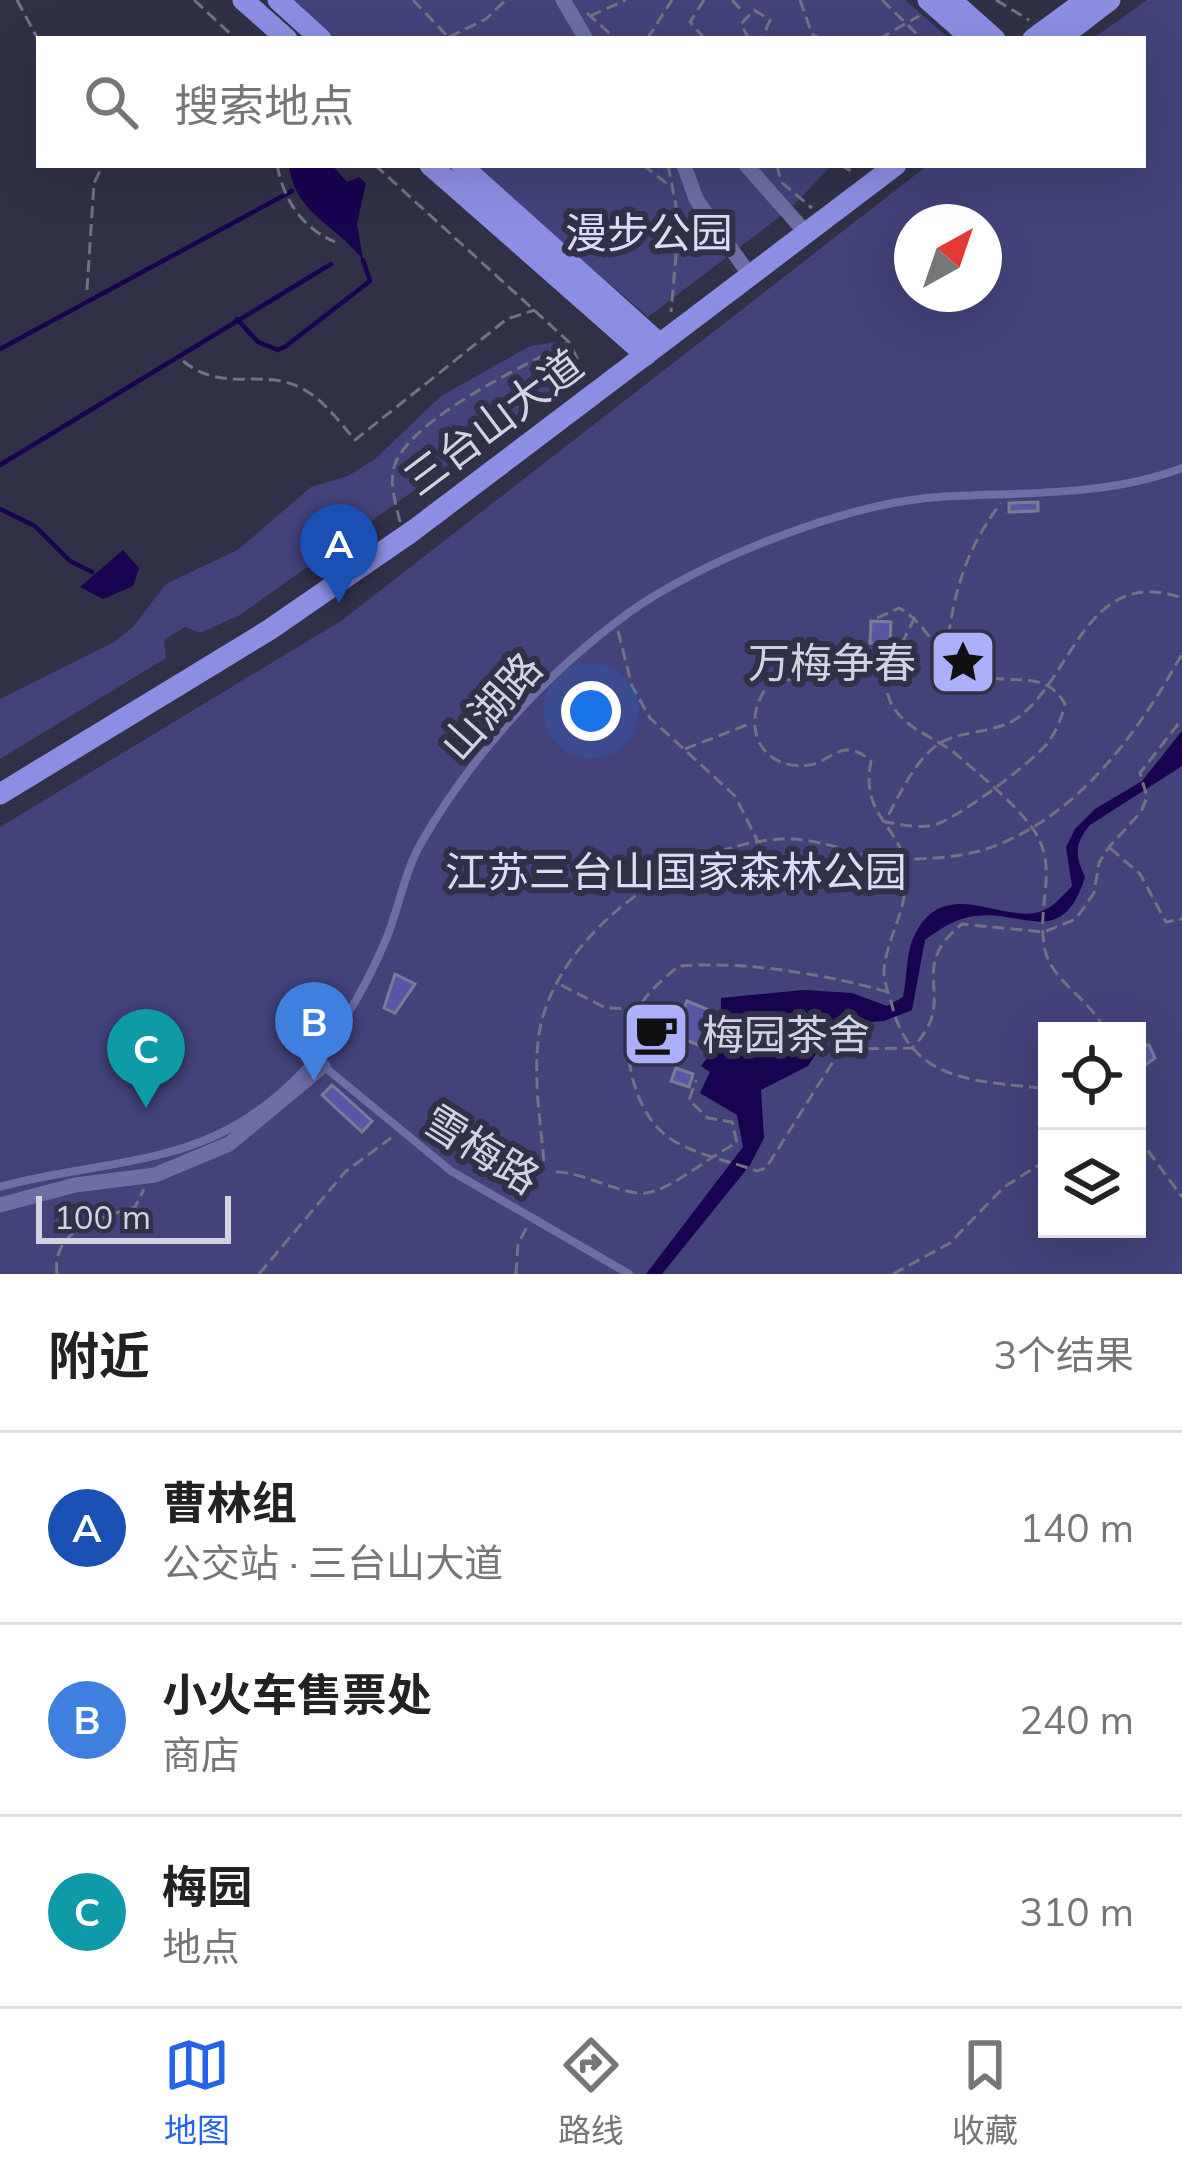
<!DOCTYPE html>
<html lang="zh">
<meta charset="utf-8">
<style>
:root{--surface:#fff;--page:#f6f6f6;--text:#222;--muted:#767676;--line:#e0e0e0;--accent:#2563eb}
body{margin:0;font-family:Mulish,"Noto Sans SC",sans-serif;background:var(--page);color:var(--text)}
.controls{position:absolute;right:36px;bottom:36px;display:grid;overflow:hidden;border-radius:0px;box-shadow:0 12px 48px #0002}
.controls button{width:108px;height:108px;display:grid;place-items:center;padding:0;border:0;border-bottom:3px solid var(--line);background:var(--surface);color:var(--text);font:60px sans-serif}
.compass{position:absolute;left:894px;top:204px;width:108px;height:108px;border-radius:50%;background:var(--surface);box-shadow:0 12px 48px #0002;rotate:40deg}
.scale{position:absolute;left:36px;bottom:30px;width:195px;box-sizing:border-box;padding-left:12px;border:6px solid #d2d3e1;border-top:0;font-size:33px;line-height:42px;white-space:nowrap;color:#d2d3e1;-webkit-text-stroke:9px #303147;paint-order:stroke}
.you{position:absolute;left:591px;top:711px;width:42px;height:42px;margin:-30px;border:9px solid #fff;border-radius:50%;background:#1a73e8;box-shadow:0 0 0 18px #1a73e833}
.badge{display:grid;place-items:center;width:78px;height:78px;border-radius:50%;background:var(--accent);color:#fff;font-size:39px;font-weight:700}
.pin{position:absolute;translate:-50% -99px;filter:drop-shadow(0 3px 6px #0008)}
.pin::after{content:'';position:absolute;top:63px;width:42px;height:36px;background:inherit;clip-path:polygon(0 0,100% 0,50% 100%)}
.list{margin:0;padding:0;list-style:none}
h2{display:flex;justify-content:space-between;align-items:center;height:156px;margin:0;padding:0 48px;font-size:51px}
h2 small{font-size:39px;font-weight:400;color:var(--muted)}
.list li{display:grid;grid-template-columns:78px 1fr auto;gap:36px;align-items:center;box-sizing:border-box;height:192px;padding:0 48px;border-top:3px solid var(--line)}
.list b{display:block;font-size:45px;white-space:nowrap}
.list p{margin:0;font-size:39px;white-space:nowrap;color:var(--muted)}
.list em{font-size:39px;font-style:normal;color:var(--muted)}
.icon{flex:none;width:66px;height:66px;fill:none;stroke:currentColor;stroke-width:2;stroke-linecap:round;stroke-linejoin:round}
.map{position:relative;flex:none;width:1182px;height:1274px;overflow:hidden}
.search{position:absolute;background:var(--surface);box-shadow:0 12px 48px #0002;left:36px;right:36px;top:36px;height:132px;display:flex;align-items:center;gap:30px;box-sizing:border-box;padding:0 42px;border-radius:0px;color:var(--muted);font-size:45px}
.sheet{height:732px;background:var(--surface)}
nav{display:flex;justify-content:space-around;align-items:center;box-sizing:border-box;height:168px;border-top:3px solid var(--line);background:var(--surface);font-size:33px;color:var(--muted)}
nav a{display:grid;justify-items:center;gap:6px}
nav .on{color:var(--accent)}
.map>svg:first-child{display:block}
.green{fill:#43427a;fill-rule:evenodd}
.water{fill:#170350}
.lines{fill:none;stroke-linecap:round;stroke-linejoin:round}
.stream{stroke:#170350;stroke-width:4.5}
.building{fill:#5856a5;stroke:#7a7c96;stroke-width:3}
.path{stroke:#717285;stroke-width:3;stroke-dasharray:12 6;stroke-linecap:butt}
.lane{stroke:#6c6ea4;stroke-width:8}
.street{stroke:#6c6ea4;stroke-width:15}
.secondary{stroke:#8c8ee3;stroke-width:21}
.labels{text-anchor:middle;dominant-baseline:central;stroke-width:12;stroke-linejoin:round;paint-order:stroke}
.park-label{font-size:42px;fill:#dadcf3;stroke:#303147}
.street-label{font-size:42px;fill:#d2d3e1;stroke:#303147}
.poi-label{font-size:42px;fill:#d2d3e1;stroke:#303147;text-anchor:end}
</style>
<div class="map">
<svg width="1182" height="1274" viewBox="0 0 1182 1274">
<rect width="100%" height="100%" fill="#303147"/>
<g class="green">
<polygon points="289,0 905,0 950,39 333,39"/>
<path d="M 1147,0 L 1182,0 L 1182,1274 L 0,1274 L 0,827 L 341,621 L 928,165 L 1143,165 L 1143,39 L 1092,39 ZM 912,222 L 984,222 L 984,294 L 912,294 ZM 1047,1031 L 1137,1031 L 1137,1229 L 1047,1229 Z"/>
<polygon points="473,165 832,165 790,209 648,317"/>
<polygon points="555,342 572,369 567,381 240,615 200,633 185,627 164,640 166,658 0,759 0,699 114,642 133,627 166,584 239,549 311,487 348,476 375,459 441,396 530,346"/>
</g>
<g class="water">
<path d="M 289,165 L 332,165 L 347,182 L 359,177 L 366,183 L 357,224 L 363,260 C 336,224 295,215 289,165 Z"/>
<polygon points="123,550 139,568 133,586 103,599 80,587"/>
<path d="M 1182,731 L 1182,766 L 1090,825 C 1074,844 1075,855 1085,877 C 1062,951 1022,909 976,916 C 956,918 941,928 925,940 L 912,1010 L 884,1021 L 835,1025 L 808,1066 L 761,1090 L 764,1138 L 750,1165 L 662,1274 L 646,1274 L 743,1147 L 737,1115 L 700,1093 L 710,1072 L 701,1066 L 737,1019 L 721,1010 L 721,998 L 804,990 L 852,993 L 887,1006 L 903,997 C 907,979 906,957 912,941 C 940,874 995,920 1035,913 C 1050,911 1062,897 1072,886 L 1066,847 L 1075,829 L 1095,809 L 1142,781 Z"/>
</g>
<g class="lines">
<g class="stream">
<polyline points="237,319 258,342 278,350 286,346 370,281 363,260"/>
<polyline points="0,349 292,191"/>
<polyline points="0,465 331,264"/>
<polyline points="0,509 35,526 70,561 92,572"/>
</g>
</g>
<g class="building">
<polygon points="1038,502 1038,511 1009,512 1009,503"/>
<polygon points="871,621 891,622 890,644 870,643"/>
<polygon points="395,974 415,984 395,1013 384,1008"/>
<polygon points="687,1001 714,1012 712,1018 719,1021 712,1040 705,1037 701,1046 673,1035"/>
<polygon points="653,1015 671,1021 658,1055 641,1049"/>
<polygon points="1140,1045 1149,1045 1155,1058 1137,1071"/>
<polygon points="676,1068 693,1074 689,1087 671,1081"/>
<polygon points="332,1085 372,1121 362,1132 322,1095"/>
</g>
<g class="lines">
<g class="path">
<polyline points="17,0 39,41"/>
<polyline points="194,0 236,39"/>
<polyline points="413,0 449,38"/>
<polyline points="704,0 690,22 705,39"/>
<polyline points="732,0 743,12"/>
<polyline points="800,0 812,34 821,39"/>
<polyline points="882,0 922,39"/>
<polyline points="996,0 1029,20"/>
<polyline points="587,13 616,39"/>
<polyline points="590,16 626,0"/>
<polyline points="449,37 486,19 506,0"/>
<polyline points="647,39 672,0"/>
<polyline points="749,39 741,24 754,10 770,20 762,39"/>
<polyline points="879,39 919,16"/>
<polyline points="106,165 124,165"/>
<path d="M 277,165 C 284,200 301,227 335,242"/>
<polyline points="375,165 569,342 587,379"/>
<polyline points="643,165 670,186"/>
<polyline points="668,165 679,222 671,312"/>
<polyline points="777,165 781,182 812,208"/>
<polyline points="840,165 855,173"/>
<polyline points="87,290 94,183 103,165"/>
<path d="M 183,361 C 226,396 265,364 308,392 C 327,404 341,424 355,440 L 507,319 L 535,310"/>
<path d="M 400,522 C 396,504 389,484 394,467 C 409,419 524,366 567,343"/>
<path d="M 915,617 L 898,651 L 821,675 L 771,682 C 738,719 757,772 810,765 C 823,763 834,751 846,750 C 856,749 864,755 871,761 C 859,822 907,825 906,879 C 906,911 887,939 884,969 C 883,980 889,994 892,1005 C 911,1085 980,1080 1047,1089"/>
<path d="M 877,618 L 899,608 C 932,626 933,659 974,674 C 1008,687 1045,667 1065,704 C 1061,719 1056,734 1045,746 C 1027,766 955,821 931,826 C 915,828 900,824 885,822 C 898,797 914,762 937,745 C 958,730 993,734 1016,719 C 1073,680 1085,564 1182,598"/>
<polyline points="618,631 632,686 650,718 735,796 758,842"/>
<path d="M 946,654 C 953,596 964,551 1001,503"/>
<path d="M 879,658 C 882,673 885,689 891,703 C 905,730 934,736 956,754 C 980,775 1011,800 1030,825 C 1062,865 1035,905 1045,950 C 1052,982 1092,1000 1105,1031"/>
<polyline points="685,749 749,724"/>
<polyline points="1110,848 1140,874 1166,922 1182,919"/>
<polyline points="561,985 606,1008 636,1009"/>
<path d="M 888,992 C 825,974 745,961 679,966 C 665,977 649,991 639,1007 C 616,1043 634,1113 668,1137 C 692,1154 730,1161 757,1171 L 766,1168 L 841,1049 L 912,1048 C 962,998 903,971 962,924 L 1044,932 L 1076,919 L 1094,893 L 1099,863 L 1109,847 L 1141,812 L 1147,797 L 1140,773 L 1182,719"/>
<polyline points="1137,1136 1182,1197"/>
<path d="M 544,1161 C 540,1120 533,1075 539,1034 C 555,931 690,839 788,839 C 819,839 847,852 877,857 C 909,861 955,859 986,849 C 1077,819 1138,733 1182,654"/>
<path d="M 556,1172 C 587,1172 626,1199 651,1192 C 676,1186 711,1155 737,1143 L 732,1122 L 708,1118 L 689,1100 L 696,1080"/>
<path d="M 57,1274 C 51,1229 101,1218 135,1207 L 144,1189"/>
<polyline points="259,1274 345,1172 391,1138"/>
<polyline points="516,1274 518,1244 528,1225"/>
<polyline points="893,1274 950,1243 1004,1187 1047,1160"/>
</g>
<g class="lane">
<polyline points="321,1064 451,1171 629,1274"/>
<path d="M 0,1187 C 77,1165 166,1166 236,1125 C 308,1083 356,1012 387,937 C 399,907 405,871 421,843 C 472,755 545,674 627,614 C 701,560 847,503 939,497 C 1018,492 1107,497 1182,468"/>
</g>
<g class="street">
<polyline points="563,0 586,39"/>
<polyline points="684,165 696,199 744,267"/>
<polyline points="746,165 799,225"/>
<polyline points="0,1205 75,1185 155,1175 229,1144 323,1066"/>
</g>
<g class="secondary">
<polyline points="243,0 287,39"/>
<polyline points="278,0 321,39"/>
<polyline points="928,0 972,39"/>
<polyline points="951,0 995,39"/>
<polyline points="1033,39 1086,0"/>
<polyline points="1059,39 1110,0"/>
<polyline points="430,165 646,355"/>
<polyline points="461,165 660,344"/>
<polyline points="0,794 269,630 414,530 896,165"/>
</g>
</g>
<defs>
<g id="sight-square" transform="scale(3.45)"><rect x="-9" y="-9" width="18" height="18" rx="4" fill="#acaffb" stroke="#303147"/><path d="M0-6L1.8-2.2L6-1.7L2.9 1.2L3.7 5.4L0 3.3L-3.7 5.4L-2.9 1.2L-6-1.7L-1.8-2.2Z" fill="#111"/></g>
<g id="cafe-square" transform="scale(3.45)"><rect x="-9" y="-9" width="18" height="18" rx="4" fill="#acaffb" stroke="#303147"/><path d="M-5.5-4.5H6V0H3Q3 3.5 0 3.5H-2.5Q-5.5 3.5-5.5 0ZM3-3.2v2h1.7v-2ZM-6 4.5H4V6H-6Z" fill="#111"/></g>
</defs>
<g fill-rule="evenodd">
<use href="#sight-square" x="963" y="662"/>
<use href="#cafe-square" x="656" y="1034"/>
</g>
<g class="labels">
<g class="park-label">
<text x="649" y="232">漫步公园</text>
<text x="676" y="871">江苏三台山国家森林公园</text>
</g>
<g class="street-label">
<text transform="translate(493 422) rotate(-37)">三台山大道</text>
<text transform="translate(491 706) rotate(-48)">山湖路</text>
<text transform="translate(482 1149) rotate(32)">雪梅路</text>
</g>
<g class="poi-label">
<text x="916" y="662">万梅争春</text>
<text x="702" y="1034" text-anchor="start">梅园茶舍</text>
</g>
</g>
</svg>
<div class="controls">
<button><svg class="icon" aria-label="locate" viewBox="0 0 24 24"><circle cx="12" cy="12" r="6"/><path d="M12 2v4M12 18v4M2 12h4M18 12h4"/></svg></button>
<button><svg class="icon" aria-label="layers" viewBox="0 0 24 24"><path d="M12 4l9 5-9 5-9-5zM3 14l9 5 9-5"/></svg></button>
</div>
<svg class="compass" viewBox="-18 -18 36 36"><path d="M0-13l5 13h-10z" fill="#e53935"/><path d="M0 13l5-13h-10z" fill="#767676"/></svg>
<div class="scale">100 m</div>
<div class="you"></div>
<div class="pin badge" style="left:339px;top:603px;background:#1a4fb4">A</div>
<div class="pin badge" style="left:314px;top:1081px;background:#3f7fe0">B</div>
<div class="pin badge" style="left:146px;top:1108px;background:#0f9aa8">C</div>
<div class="search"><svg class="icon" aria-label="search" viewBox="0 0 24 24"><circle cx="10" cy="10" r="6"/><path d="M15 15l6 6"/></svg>搜索地点</div>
</div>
<section class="sheet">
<h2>附近<small>3个结果</small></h2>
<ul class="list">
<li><span class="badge" style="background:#1a4fb4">A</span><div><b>曹林组</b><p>公交站 · 三台山大道</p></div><em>140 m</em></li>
<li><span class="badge" style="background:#3f7fe0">B</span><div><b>小火车售票处</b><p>商店</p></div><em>240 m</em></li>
<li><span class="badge" style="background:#0f9aa8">C</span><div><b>梅园</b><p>地点</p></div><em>310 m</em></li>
</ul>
</section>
<nav>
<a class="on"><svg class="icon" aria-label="map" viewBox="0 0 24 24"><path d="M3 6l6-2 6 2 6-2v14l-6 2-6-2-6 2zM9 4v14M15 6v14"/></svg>地图</a>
<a><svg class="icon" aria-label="directions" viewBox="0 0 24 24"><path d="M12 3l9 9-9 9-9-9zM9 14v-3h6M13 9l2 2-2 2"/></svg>路线</a>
<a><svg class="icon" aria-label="saved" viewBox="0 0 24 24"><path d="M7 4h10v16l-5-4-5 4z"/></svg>收藏</a>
</nav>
